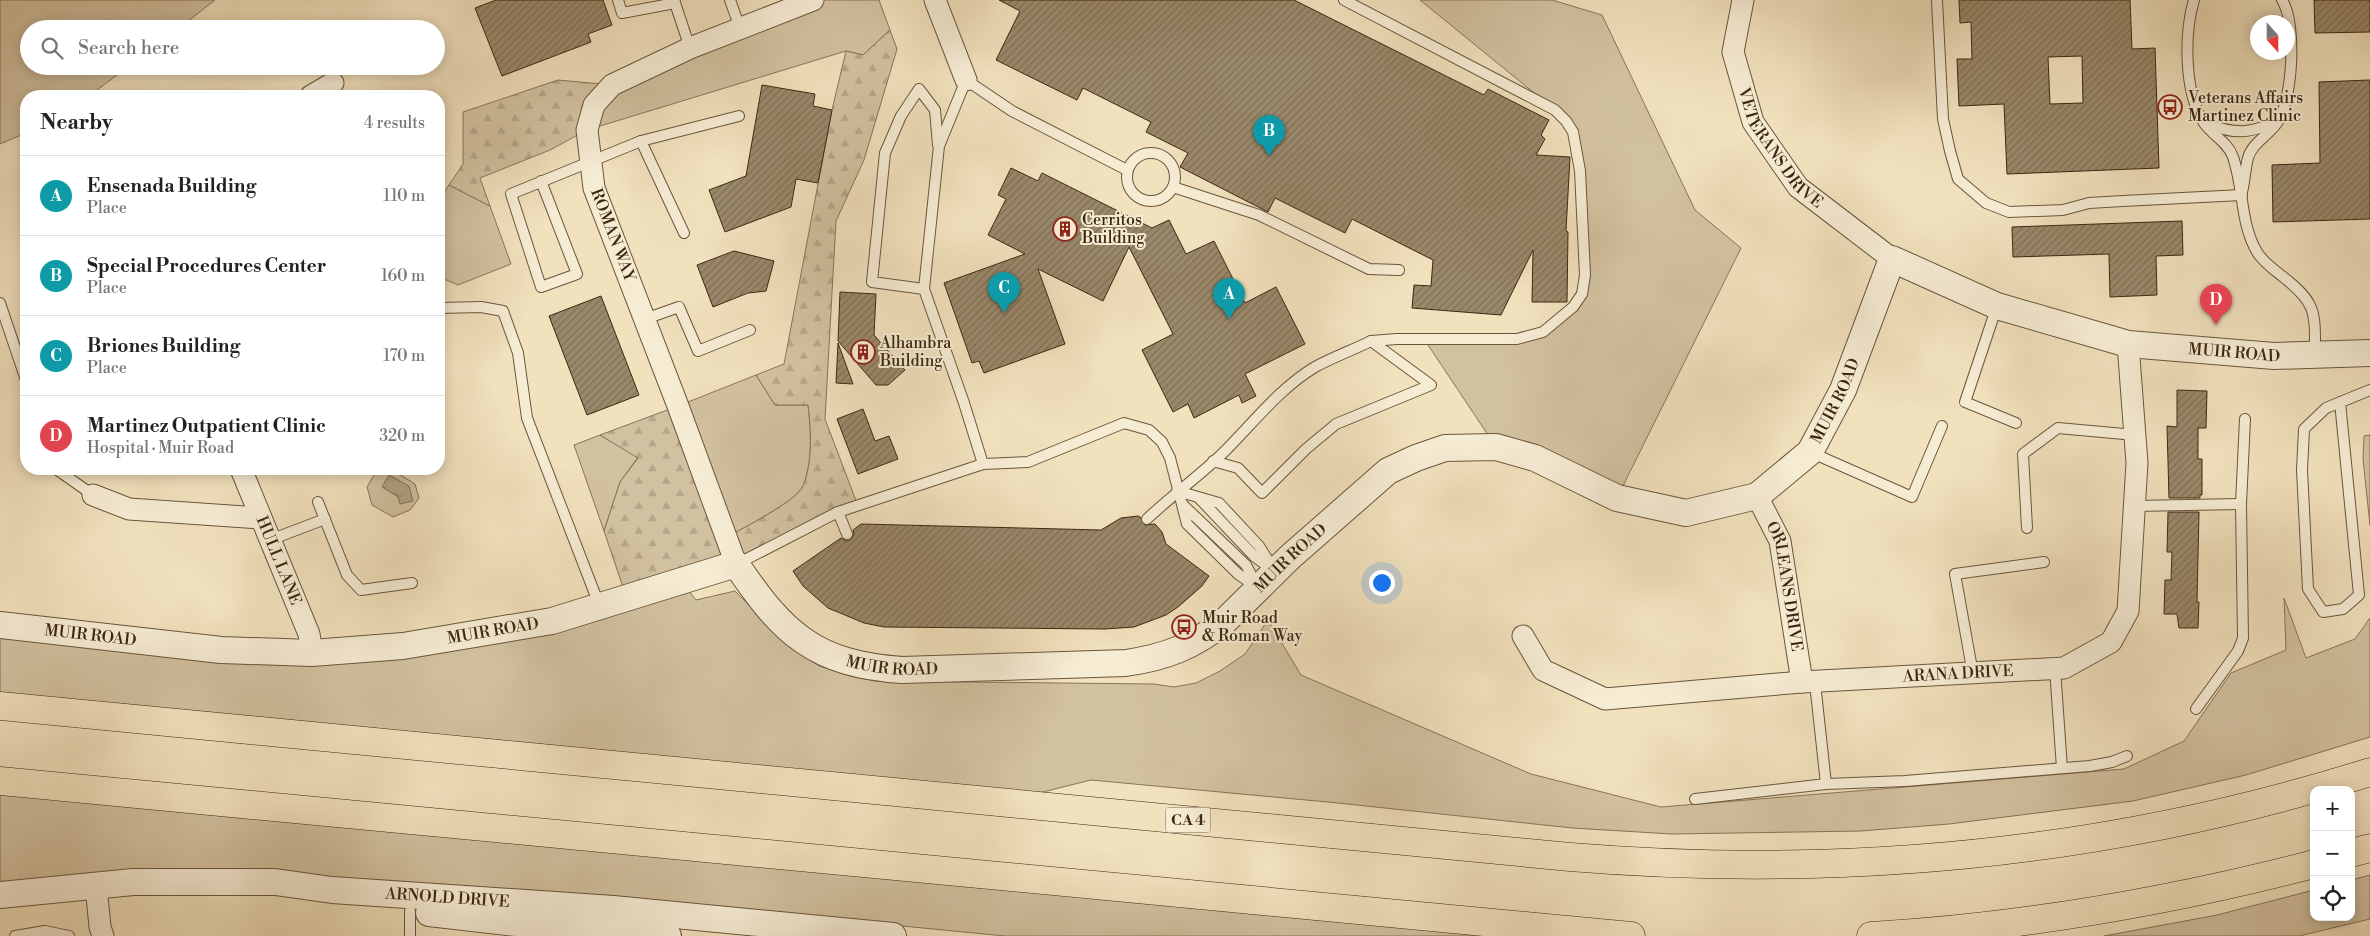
<!DOCTYPE html>
<meta charset="utf-8">
<style>
:root{--surface:#fff;--page:#f2f2f2;--text:#222;--muted:#767676;--line:#e0e0e0;--accent:#db2777}
body{margin:0;font-family:"Libre Bodoni",serif;background:var(--page);color:var(--text)}
.controls{position:absolute;right:15px;bottom:15px;display:grid;overflow:hidden;border-radius:10px;box-shadow:0 2px 12px #0003}
.controls button{width:45px;height:45px;display:grid;place-items:center;padding:0;border:0;border-bottom:1px solid var(--line);background:var(--surface);color:var(--text);font:25px sans-serif}
.compass{position:absolute;left:2250px;top:15px;width:45px;height:45px;border-radius:50%;background:var(--surface);box-shadow:0 2px 12px #0003;rotate:159deg}
.you{position:absolute;left:1381px;top:582px;width:18px;height:18px;margin:-12px;border:4px solid #fff;border-radius:50%;background:#1a73e8;box-shadow:0 0 0 8px #1a73e833}
.badge{display:grid;place-items:center;width:32px;height:32px;border-radius:50%;background:var(--accent);color:#fff;font-size:16px;font-weight:700}
.pin{position:absolute;translate:-50% -41px;filter:drop-shadow(0 1px 2px #0008)}
.pin::after{content:'';position:absolute;top:26px;width:18px;height:15px;background:inherit;clip-path:polygon(0 0,100% 0,50% 100%)}
.list{margin:0;padding:0;list-style:none}
h2{display:flex;justify-content:space-between;align-items:center;height:65px;margin:0;padding:0 20px;font-size:21px}
h2 small{font-size:16px;font-weight:400;color:var(--muted)}
.list li{display:grid;grid-template-columns:32px 1fr auto;gap:15px;align-items:center;box-sizing:border-box;height:80px;padding:0 20px;border-top:1px solid var(--line)}
.list b{display:block;font-size:19px;white-space:nowrap}
.list p{margin:0;font-size:16px;white-space:nowrap;color:var(--muted)}
.list em{font-size:16px;font-style:normal;color:var(--muted)}
.icon{flex:none;width:28px;height:28px;fill:none;stroke:currentColor;stroke-width:2;stroke-linecap:round;stroke-linejoin:round}
.map{position:relative;flex:none;width:2370px;height:936px;overflow:hidden}
.search{position:absolute;background:var(--surface);box-shadow:0 2px 12px #0003;left:20px;top:20px;width:425px;height:55px;display:flex;align-items:center;gap:12px;box-sizing:border-box;padding:0 18px;border-radius:28px;color:var(--muted);font-size:19px}
.panel{position:absolute;background:var(--surface);box-shadow:0 2px 12px #0003;left:20px;top:90px;width:425px;height:385px;border-radius:20px}
.map>svg:first-child{display:block}
.grass{fill:#d2c1a0;stroke:#877458}
.forest{fill:url(#forest-firs);stroke:#877458}
.water{fill:url(#water-ripples);stroke:#837154}
.building{fill:url(#building-hatch);stroke:#3c2710;fill-rule:evenodd}
.lines{fill:none;stroke-linecap:round;stroke-linejoin:round}
.service-casing{stroke:#69563b;stroke-width:12}
.minor-casing{stroke:#69563b;stroke-width:23}
.tertiary-casing{stroke:#69563b;stroke-width:28}
.motorway-casing{stroke:#3c2710;stroke-width:29}
.service{stroke:#f6ecd4;stroke-width:10}
.minor{stroke:#f6ecd4;stroke-width:21}
.tertiary{stroke:#f6ecd4;stroke-width:26}
.motorway{stroke:#f1e1bd;stroke-width:28}
.labels{text-anchor:middle;dominant-baseline:central;stroke-width:4;stroke-linejoin:round;paint-order:stroke}
.shield{fill:#f6ecd4;stroke:#74624b;stroke-width:1}
.shield-label{font-size:15px;font-weight:bold;fill:#3c2710}
.poi-label{font-size:16px;fill:#3c2710;stroke:#f6ecd4;text-anchor:start}
.street-label{font-size:16px;fill:#3c2710;stroke:#f6ecd4}
</style>
<div class="map">
<svg width="2370" height="936" viewBox="0 0 2370 936">
<defs>
<pattern id="forest-firs" width="22" height="20" patternUnits="userSpaceOnUse" patternTransform="scale(1.25)"><rect width="22" height="20" fill="#d2c1a0"/><path d="M5 1l3.5 6h-7zM16 11l3.5 6h-7z" fill="#b5a689"/></pattern>
<pattern id="water-ripples" width="26" height="14" patternUnits="userSpaceOnUse" patternTransform="scale(1.25)"><rect width="26" height="14" fill="#b3a282"/><path d="M2 4q2-2 4 0t4 0M15 11q2-2 4 0t4 0" fill="none" stroke="#938469"/></pattern>
<pattern id="building-hatch" width="6" height="6" patternUnits="userSpaceOnUse" patternTransform="scale(1.25)"><rect width="6" height="6" fill="#9a886a"/><path d="M-1 1l2-2M0 6l6-6M5 7l2-2" fill="none" stroke="#7f6f56"/></pattern>
</defs>
<rect width="100%" height="100%" fill="#f1e1bd"/>
<filter id="stains"><feTurbulence type="fractalNoise" baseFrequency=".004" numOctaves="4"/><feColorMatrix values="0 0 0 0 .2 0 0 0 0 .09 0 0 0 0 .02 0 0 0 .5 -.17"/></filter>
<radialGradient id="worn" r=".72"><stop offset=".6" stop-color="#630" stop-opacity="0"/><stop offset="1" stop-color="#630" stop-opacity=".3"/></radialGradient>
<g class="grass">
<polygon points="0,0 215,0 178,29 29,29 29,66 129,66 89,96 26,96 26,133 0,144"/>
<polygon points="813,0 879,0 890,30 863,55 846,51 587,130 594,105"/>
<polygon points="1420,0 1552,0 1602,15 1695,210 1741,248 1617,498 1496,447 1424,339 1530,337 1582,294 1577,147 1555,110"/>
<polygon points="449,185 490,206 511,264 458,285 439,277 439,200"/>
<path d="M 756,375 L 775,405 L 808,405 C 811,430 813,461 803,486 C 797,501 743,528 727,537 L 678,406 Z"/>
<polygon points="600,435 638,457 620,482 604,531 574,445"/>
<polygon points="2370,435 2370,525 2363,459 2364,436"/>
<polygon points="391,469 415,484 419,498 410,510 393,517 372,505 367,487 374,475"/>
<polygon points="682,582 696,600 735,591 789,646 819,666 850,676 875,681 1154,684 1174,687 1196,683 1220,671 1245,654 1268,620 1301,675 1531,774 1661,807 2124,769 2184,741 2231,673 2286,650 2284,598 2306,658 2355,639 2370,618 2370,737 2246,775 2133,801 1949,824 1861,831 1672,834 1572,828 1338,803 1091,780 1003,802 0,706 0,625 221,650 403,646"/>
<polygon points="0,781 1631,936 1005,936 614,898 332,890 0,895"/>
<polygon points="2370,875 2370,919 2299,936 2104,936 2217,915 2314,890 2314,917 2351,917 2351,880"/>
</g>
<g class="forest">
<path d="M 890,30 L 897,49 L 864,160 L 836,221 L 825,419 L 858,506 L 759,553 L 627,599 L 604,531 L 620,482 L 638,458 L 600,435 L 678,406 L 727,537 C 743,528 797,501 803,486 C 813,462 811,430 808,405 L 775,405 L 756,375 L 784,364 L 832,110 L 846,51 L 863,55 Z"/>
<polygon points="558,80 612,85 587,130 550,150 480,178 490,206 449,185 463,164 463,112"/>
</g>
<polygon class="water" points="389,475 409,486 413,501 400,504 398,497 382,487"/>
<g class="building">
<polygon points="496,0 603,0 612,25 588,34 591,42 502,76 475,8"/>
<polygon points="999,0 1294,0 1484,95 1488,89 1549,120 1541,135 1545,139 1536,155 1570,157 1566,231 1568,232 1567,302 1532,302 1533,250 1501,315 1412,308 1414,285 1431,286 1433,260 1352,219 1345,233 1275,198 1268,212 1180,167 1188,153 1146,132 1151,122 1083,88 1077,100 996,60 1020,11"/>
<path d="M 1959,0 L 2130,0 L 2132,49 L 2155,48 L 2159,168 L 2007,174 L 2004,104 L 1959,106 L 1957,59 L 1972,59 L 1971,22 L 1960,23 ZM 2082,56 L 2083,103 L 2050,104 L 2048,57 Z"/>
<polygon points="2314,0 2370,0 2370,32 2315,33"/>
<polygon points="2370,80 2370,219 2273,222 2272,165 2320,163 2319,82"/>
<polygon points="762,85 815,94 813,106 832,110 818,183 796,179 791,207 725,232 709,190 746,176"/>
<polygon points="1011,168 1038,181 1042,173 1152,228 1169,220 1186,254 1214,241 1245,303 1276,287 1305,344 1245,374 1256,396 1242,403 1239,395 1194,418 1188,404 1173,412 1142,350 1173,334 1129,247 1103,301 1038,269 1065,344 984,373 979,361 972,363 944,283 1025,254 988,235 1006,199 998,195"/>
<polygon points="2182,221 2183,255 2156,256 2157,295 2110,297 2109,254 2013,257 2012,227"/>
<polygon points="734,251 774,261 766,291 748,293 713,307 697,265"/>
<polygon points="840,292 876,294 874,335 905,370 888,385 876,385 838,341"/>
<polygon points="601,296 639,395 587,415 549,316"/>
<polygon points="838,343 853,384 836,383"/>
<polygon points="2177,390 2207,391 2206,428 2198,428 2198,459 2202,459 2202,495 2200,495 2200,498 2169,498 2167,426 2177,427"/>
<polygon points="863,409 875,441 889,436 898,459 858,474 837,419"/>
<polygon points="2168,512 2199,512 2197,602 2199,602 2198,628 2179,628 2177,614 2164,614 2165,580 2171,580 2172,552 2167,552"/>
<polygon points="1138,516 1140,517 1145,525 1155,524 1162,532 1166,544 1209,576 1202,586 1178,607 1166,615 1134,627 1105,629 884,627 864,623 828,608 803,586 793,571 841,538 846,541 850,540 854,535 853,530 861,524 1101,530 1121,518"/>
</g>
<g class="lines">
<g class="service-casing">
<g id="service">
<polyline points="618,0 622,13 675,3"/>
<polyline points="674,0 690,48"/>
<polyline points="730,0 740,28"/>
<polyline points="1344,0 1555,110 1566,121 1573,132 1580,171 1585,275 1582,294 1573,307 1543,332 1517,339 1397,339 1371,341"/>
<polyline points="1937,0 1943,119 1950,151 1958,179 1986,203 2009,212 2063,210 2089,203 2123,201 2242,195"/>
<path d="M 2194,0 C 2184,34 2184,93 2204,123 C 2212,135 2228,142 2233,157 C 2244,189 2240,223 2257,252 C 2263,262 2273,269 2282,276 C 2317,303 2315,312 2315,354"/>
<path d="M 2207,124 C 2237,135 2249,133 2277,122"/>
<polyline points="641,141 684,233"/>
<circle cx="1151" cy="177" r="24"/>
<polyline points="541,181 577,274 541,287 511,194 641,141 739,116"/>
<polyline points="1173,187 1259,215 1369,269 1399,270"/>
<path d="M 2242,192 C 2245,181 2245,168 2248,158 C 2252,143 2269,135 2277,123 C 2293,100 2297,23 2282,0"/>
<polyline points="924,289 872,282 885,153 901,116 919,89 935,110 938,145"/>
<polyline points="0,303 26,380"/>
<polyline points="1997,306 1965,402 2016,423"/>
<polyline points="439,308 481,307 503,311 518,353 527,418 600,607"/>
<polyline points="645,319 679,307 698,351 750,330"/>
<polyline points="2340,402 2359,595 2343,609 2323,612 2308,589 2302,470 2304,429 2326,408 2370,390"/>
<polyline points="1810,452 1912,497 1942,426"/>
<polyline points="983,464 1028,462 1124,423 1149,430 1162,442 1170,458 1187,524 1238,574 1257,587"/>
<polyline points="56,469 93,495"/>
<polyline points="1177,491 1219,503 1259,546 1275,571"/>
<polyline points="1199,498 1255,557 1270,568"/>
<polyline points="318,502 347,575 361,590 412,583"/>
<polyline points="1182,504 1246,565 1256,584"/>
<polyline points="2134,506 2241,504"/>
<polyline points="838,512 847,534"/>
<path d="M 1147,519 C 1172,495 1201,475 1225,451 C 1254,422 1280,388 1315,367 C 1333,357 1353,350 1371,341 L 1431,385 L 1336,424 L 1306,449 L 1262,493 L 1238,468 L 1213,461"/>
<polyline points="2027,528 2023,454 2058,428 2135,435"/>
<polyline points="270,540 325,519"/>
<polyline points="737,564 838,512 983,464 964,403 924,289 939,146 966,80 1012,111 1127,170"/>
<polyline points="2055,669 2062,768"/>
<polyline points="1973,674 1955,574 2044,562"/>
<polyline points="1815,683 1826,784"/>
<polyline points="2196,709 2238,651 2243,638 2241,504 2245,419"/>
<polyline points="1695,799 1826,784 1905,781 2090,766 2112,762 2127,756"/>
<polyline points="15,936 45,931 69,936"/>
<polyline points="410,936 410,911"/>
</g>
</g>
<g class="minor-casing">
<g id="minor">
<polyline points="935,0 966,80"/>
<path id="s1" d="M 1743,0 L 1733,52 L 1753,122 L 1798,187 L 1892,259"/>
<polyline points="311,96 333,83"/>
<path id="s2" d="M 241,469 L 309,634 L 312,653"/>
<polyline points="93,495 129,509 261,518"/>
<path id="s3" d="M 1757,496 L 1780,541 L 1802,682"/>
<polyline points="736,564 678,406 594,188 587,130 594,105 612,85 690,48 813,0"/>
<path id="s4" d="M 1523,636 L 1543,670 L 1605,699 L 1802,682 L 2064,668 L 2111,642 L 2128,611 L 2137,463 L 2128,344"/>
<polyline points="96,886 100,927 103,936"/>
</g>
</g>
<g class="tertiary-casing">
<g id="tertiary">
<path id="s5" d="M 0,625 L 221,650 L 312,653 L 403,646 L 552,621 L 736,564 C 783,634 815,664 902,670 L 1126,663 C 1166,657 1192,647 1224,622 L 1290,557 L 1388,471 L 1416,458 L 1445,448 L 1496,447 L 1535,458 L 1617,498 L 1686,513 L 1757,496 L 1810,452 L 1843,390 L 1892,259 L 1997,306 L 2128,344 L 2274,356 L 2370,353"/>
<path id="s6" d="M 0,895 L 133,882 L 275,882 L 332,890 L 613,909 L 893,936"/>
<polyline points="429,913 542,926 668,936"/>
</g>
</g>
<g class="motorway-casing">
<g id="motorway">
<path d="M 0,706 L 1570,857 C 1840,879 2111,854 2370,772"/>
<polyline points="0,781 1631,936"/>
<polyline points="2351,853 2370,848"/>
<path d="M 1871,936 C 2021,927 2168,902 2314,864"/>
</g>
</g>
<use href="#service" class="service"/>
<use href="#minor" class="minor"/>
<use href="#tertiary" class="tertiary"/>
<use href="#motorway" class="motorway"/>
</g>
<defs>
<g id="bus-ring" transform="scale(1.25)"><circle r="9.5" fill="#f6ecd4" stroke="#8f2418" stroke-width="1.5"/><path d="M-5-6H5V4H4V6H2V4H-2V6H-4V4H-5ZM-3.5-4V0h7V-4ZM-3.5 1.2v1.5H-2V1.2ZM2 1.2v1.5H3.5V1.2Z" fill="#8f2418"/></g>
<g id="building-ring" transform="scale(1.25)"><circle r="9.5" fill="#f6ecd4" stroke="#8f2418" stroke-width="1.5"/><path d="M-4-6H4V6H1V3H-1V6H-4ZM-2.5-4.3h1.7v1.8h-1.7ZM.8-4.3h1.7v1.8H.8ZM-2.5-1h1.7V.8h-1.7ZM.8-1h1.7V.8H.8Z" fill="#8f2418"/></g>
</defs>
<g fill-rule="evenodd">
<use href="#bus-ring" x="2170" y="107"/>
<use href="#building-ring" x="1065" y="229"/>
<use href="#building-ring" x="863" y="352"/>
<use href="#bus-ring" x="1184" y="627"/>
</g>
<g class="labels">
<rect class="shield" x="1165.5" y="807.5" width="45" height="25" rx="4"/>
<g class="shield-label">
<text x="1188" y="820">CA 4</text>
</g>
<g class="poi-label">
<text x="2188" y="98">Veterans Affairs<tspan x="2188" dy="18">Martinez Clinic</tspan></text>
<text x="1082" y="220">Cerritos<tspan x="1082" dy="18">Building</tspan></text>
<text x="880" y="343">Alhambra<tspan x="880" dy="18">Building</tspan></text>
<text x="1202" y="618">Muir Road<tspan x="1202" dy="18">&amp; Roman Way</tspan></text>
</g>
<g class="street-label">
<text stroke="none"><textPath href="#s1" startOffset="162">VETERANS DRIVE</textPath></text>
<text transform="translate(613 235) rotate(69)">ROMAN WAY</text>
<text stroke="none"><textPath href="#s5" startOffset="2535">MUIR ROAD</textPath></text>
<text stroke="none"><textPath href="#s5" startOffset="2024">MUIR ROAD</textPath></text>
<text stroke="none"><textPath href="#s5" startOffset="1379">MUIR ROAD</textPath></text>
<text stroke="none"><textPath href="#s2" startOffset="99">HULL LANE</textPath></text>
<text stroke="none"><textPath href="#s3" startOffset="96">ORLEANS DRIVE</textPath></text>
<text stroke="none"><textPath href="#s5" startOffset="496">MUIR ROAD</textPath></text>
<text stroke="none"><textPath href="#s5" startOffset="91">MUIR ROAD</textPath></text>
<text stroke="none"><textPath href="#s5" startOffset="945">MUIR ROAD</textPath></text>
<text stroke="none"><textPath href="#s4" startOffset="462">ARANA DRIVE</textPath></text>
<text stroke="none"><textPath href="#s6" startOffset="449">ARNOLD DRIVE</textPath></text>
</g>
</g>
<rect width="100%" height="100%" filter="url(#stains)"/>
<rect width="100%" height="100%" fill="url(#worn)"/>
</svg>
<div class="controls">
<button>+</button>
<button>−</button>
<button><svg class="icon" aria-label="locate" viewBox="0 0 24 24"><circle cx="12" cy="12" r="6"/><path d="M12 2v4M12 18v4M2 12h4M18 12h4"/></svg></button>
</div>
<svg class="compass" viewBox="-18 -18 36 36"><path d="M0-13l5 13h-10z" fill="#e53935"/><path d="M0 13l5-13h-10z" fill="#767676"/></svg>
<div class="you"></div>
<div class="pin badge" style="left:1229px;top:319px;background:#0f9aa8">A</div>
<div class="pin badge" style="left:1269px;top:156px;background:#0f9aa8">B</div>
<div class="pin badge" style="left:1004px;top:313px;background:#0f9aa8">C</div>
<div class="pin badge" style="left:2216px;top:325px;background:#e0444e">D</div>
<div class="search"><svg class="icon" aria-label="search" viewBox="0 0 24 24"><circle cx="10" cy="10" r="6"/><path d="M15 15l6 6"/></svg>Search here</div>
<section class="panel">
<h2>Nearby<small>4 results</small></h2>
<ul class="list">
<li><span class="badge" style="background:#0f9aa8">A</span><div><b>Ensenada Building</b><p>Place</p></div><em>110 m</em></li>
<li><span class="badge" style="background:#0f9aa8">B</span><div><b>Special Procedures Center</b><p>Place</p></div><em>160 m</em></li>
<li><span class="badge" style="background:#0f9aa8">C</span><div><b>Briones Building</b><p>Place</p></div><em>170 m</em></li>
<li><span class="badge" style="background:#e0444e">D</span><div><b>Martinez Outpatient Clinic</b><p>Hospital · Muir Road</p></div><em>320 m</em></li>
</ul>
</section>
</div>
